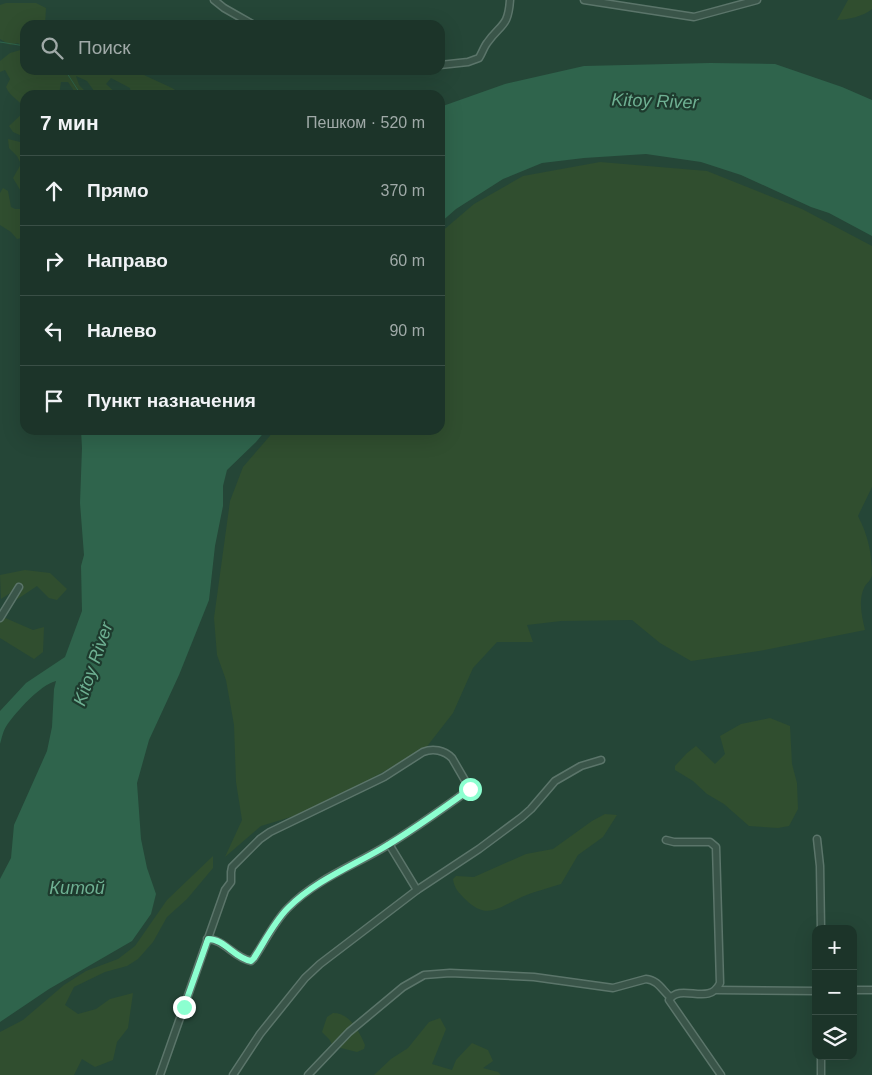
<!DOCTYPE html>
<html lang="ru">
<meta charset="utf-8">
<style>
:root{--surface:#1c3429;--page:#253c31;--text:#f1f3f6;--muted:#a0aaa8;--line:#3a4f46}
body{margin:0;font-family:Helvetica,sans-serif;background:var(--page);color:var(--text)}
.controls{position:absolute;right:15px;bottom:15px;display:grid;overflow:hidden;border-radius:10px;box-shadow:0 5px 20px #0002}
.controls button{width:45px;height:45px;display:grid;place-items:center;padding:0;border:0;border-bottom:1px solid var(--line);background:var(--surface);color:var(--text);font:25px sans-serif}
.stop{position:absolute;width:15px;height:15px;margin:-11px;border:4px solid #8cffd0;border-radius:50%;background:#fff}
.stop.end{background:#8cffd0;border-color:#fff;box-shadow:0 1px 5px #0008}
.list{margin:0;padding:0;list-style:none}
h2{display:flex;justify-content:space-between;align-items:center;height:65px;margin:0;padding:0 20px;font-size:21px}
h2 small{font-size:16px;font-weight:400;color:var(--muted)}
.list li{display:grid;grid-template-columns:32px 1fr auto;gap:15px;align-items:center;box-sizing:border-box;height:70px;padding:0 20px;border-top:1px solid var(--line)}
.list b{display:block;font-size:19px;white-space:nowrap}
.list em{font-size:16px;font-style:normal;color:var(--muted)}
.icon{flex:none;width:28px;height:28px;fill:none;stroke:currentColor;stroke-width:2;stroke-linecap:round;stroke-linejoin:round}
.map{position:relative;flex:none;width:872px;height:1075px;overflow:hidden}
.search{position:absolute;background:var(--surface);box-shadow:0 5px 20px #0002;left:20px;top:20px;width:425px;height:55px;display:flex;align-items:center;gap:12px;box-sizing:border-box;padding:0 18px;border-radius:15px;color:var(--muted);font-size:19px}
.panel{position:absolute;background:var(--surface);box-shadow:0 5px 20px #0002;left:20px;top:90px;width:425px;height:345px;border-radius:15px}
.map>svg:first-child{display:block}
.green{fill:#304e2f}
.water{fill:#2f644c}
.lines{fill:none;stroke-linecap:round;stroke-linejoin:round}
.stream{stroke:#2f644c;stroke-width:1}
.minor-casing{stroke:#5b756a;stroke-width:9}
.minor{stroke:#3a5549;stroke-width:6}
.route{stroke:#8cffd0;stroke-width:6}
.labels{text-anchor:middle;dominant-baseline:central;stroke-width:4.5;stroke-linejoin:round;paint-order:stroke}
.water-label{font-size:18px;font-style:italic;fill:#6eb092;stroke:#1e3b2e}
</style>
<div class="map">
<svg width="872" height="1075" viewBox="0 0 872 1075">
<rect width="100%" height="100%" fill="#254637"/>
<g class="green">
<path d="M 848,0 L 872,0 L 872,9 C 864,16 847,20 837,20 Z"/>
<path d="M 6,3 L 36,3 L 46,8 L 45,25 L 25,25 L 25,70 L 133,70 L 172,88 L 183,95 L 131,95 L 130,88 L 111,78 L 106,84 L 118,95 L 97,95 L 87,81 L 76,76 L 79,85 L 89,95 L 77,95 L 68,82 L 61,82 L 59,95 L 25,95 L 25,109 C 20,100 10,97 6,87 L 10,79 L 5,70 L 0,72 L 0,61 L 10,53 L 24,49 L 18,43 L 10,45 L 0,39 L 0,5 Z"/>
<polygon points="25,111 25,198 13,178 21,164 17,156 9,148 8,139 20,142 22,136 13,132 9,126"/>
<path d="M 600,162 L 707,171 L 802,209 L 872,246 L 872,487 L 858,516 C 868,535 872,554 872,575 C 871,581 866,583 864,588 C 858,601 862,617 865,630 L 759,651 L 691,661 L 660,643 L 632,620 L 561,621 L 527,625 L 533,642 L 497,642 L 473,668 L 453,713 L 425,749 L 314,810 L 261,826 L 225,857 L 242,820 L 236,782 L 234,725 L 226,680 L 217,655 L 214,618 L 230,501 L 243,467 L 275,430 L 440,430 L 440,233 L 474,204 L 523,176 Z"/>
<polygon points="3,188 8,191 11,207 15,209 22,209 25,205 25,237 17,239 11,232 0,225 0,193"/>
<polygon points="25,570 50,573 67,589 57,600 49,598 37,586 16,600 15,590 1,599 0,575"/>
<polygon points="0,617 3,617 33,630 44,627 43,652 34,659 0,638"/>
<polygon points="770,718 790,726 792,764 797,783 798,809 789,826 778,828 749,826 724,804 707,794 693,781 675,770 675,766 687,753 696,746 715,764 725,754 720,736 741,724"/>
<path d="M 605,814 L 617,815 L 603,837 L 578,855 L 561,884 C 549,888 536,891 524,896 C 500,906 488,922 465,899 C 459,893 454,888 453,879 L 456,876 L 474,877 L 526,854 L 553,849 L 592,821 Z"/>
<polygon points="213,856 213,868 187,899 167,917 153,942 138,959 127,966 105,972 74,987 65,1005 78,1014 96,1009 110,999 133,993 128,1028 117,1042 113,1060 95,1067 82,1059 74,1075 0,1075 0,1032 23,1020 64,985 86,971 118,959 135,946 167,900"/>
<path d="M 333,1013 C 350,1013 359,1031 365,1045 L 364,1049 L 357,1052 L 333,1046 L 329,1039 L 322,1032 L 327,1017 Z"/>
<polygon points="440,1018 446,1029 432,1064 452,1070 456,1060 472,1043 488,1050 493,1061 483,1068 498,1072 501,1075 374,1075 391,1059 408,1048 429,1022"/>
</g>
<g class="water">
<polygon points="710,63 775,64 842,87 872,100 872,236 829,213 811,207 741,175 701,162 646,154 584,158 542,163 503,179 456,209 440,223 440,107 505,84 584,66"/>
<path d="M 81,430 L 266,430 L 256,442 L 227,470 L 223,486 L 223,506 L 215,546 L 209,600 L 179,675 L 149,740 L 137,783 L 141,839 L 147,868 L 156,894 L 151,914 L 132,941 L 49,989 L 0,1022 L 0,879 L 11,858 L 14,825 L 47,751 L 52,727 L 54,689 L 56,681 C 40,685 17,711 7,725 C 3,731 2,737 0,744 L 0,711 L 26,683 L 65,657 L 82,611 L 81,566 L 84,555 L 80,503 L 82,448 Z"/>
</g>
<g class="lines">
<g class="stream">
<polyline points="0,42 25,46"/>
<polyline points="65,70 81,95"/>
</g>
<g class="minor-casing">
<g id="minor">
<polyline points="214,0 224,8 254,25"/>
<polyline points="584,0 694,17 757,0"/>
<path d="M 440,65 L 468,62 L 479,58 C 482,53 484,47 487,43 C 501,23 508,28 510,0"/>
<polyline points="0,618 19,587"/>
<polyline points="817,839 820,866 821,929"/>
<path d="M 666,840 L 674,842 L 710,842 L 716,847 L 720,983 C 709,1007 681,982 669,1000 L 721,1075"/>
<polyline points="389,844 417,890"/>
<polyline points="717,990 816,991"/>
<polyline points="853,990 872,990"/>
<polyline points="821,1056 821,1075"/>
<path d="M 160,1075 L 225,890 L 231,882 L 231,872 L 232,867 L 260,839 L 270,832 L 384,777 L 423,752 C 433,748 444,750 452,758 L 470,789 C 441,810 412,831 381,849 C 350,867 314,881 288,908 C 274,922 265,942 254,958 L 251,961 C 234,958 224,939 207,939"/>
<polyline points="233,1075 260,1034 305,978 320,964 417,890 479,849 522,817 531,809 555,781 581,766 601,760"/>
<path d="M 308,1075 L 349,1032 L 403,987 L 424,975 L 450,973 L 534,977 L 613,988 L 646,979 C 658,980 662,990 670,997"/>
</g>
</g>
<use href="#minor" class="minor"/>
</g>
<g class="lines">
<path class="route" d="M 184,1007 L 208,939 C 225,939 234,958 251,961 L 254,958 C 265,941 274,922 288,908 C 315,881 350,867 381,849 C 412,831 441,810 470,789"/>
</g>
<g class="labels">
<g class="water-label">
<text transform="translate(655 101) rotate(2)">Kitoy River</text>
<text transform="translate(93 664) rotate(-71)">Kitoy River</text>
<text x="77" y="888">Китой</text>
</g>
</g>
</svg>
<div class="controls">
<button>+</button>
<button>−</button>
<button><svg class="icon" aria-label="layers" viewBox="0 0 24 24"><path d="M12 4l9 5-9 5-9-5zM3 14l9 5 9-5"/></svg></button>
</div>
<div class="stop" style="left:470px;top:789px"></div>
<div class="stop end" style="left:184px;top:1007px"></div>
<div class="search"><svg class="icon" aria-label="search" viewBox="0 0 24 24"><circle cx="10" cy="10" r="6"/><path d="M15 15l6 6"/></svg>Поиск</div>
<section class="panel">
<h2>7 мин<small>Пешком · 520 m</small></h2>
<ul class="list">
<li><svg class="icon" aria-label="ahead" viewBox="0 0 24 24"><path d="M12 20V5M6 11l6-6 6 6"/></svg><div><b>Прямо</b></div><em>370 m</em></li>
<li><svg class="icon" aria-label="right" viewBox="0 0 24 24"><path d="M7 20v-9h11M14 6l5 5-5 5"/></svg><div><b>Направо</b></div><em>60 m</em></li>
<li><svg class="icon" aria-label="left" viewBox="0 0 24 24"><path d="M17 20v-9H6M10 6l-5 5 5 5"/></svg><div><b>Налево</b></div><em>90 m</em></li>
<li><svg class="icon" aria-label="arrive" viewBox="0 0 24 24"><path d="M6 21V4h12l-3 4 3 4H6"/></svg><div><b>Пункт назначения</b></div></li>
</ul>
</section>
</div>
